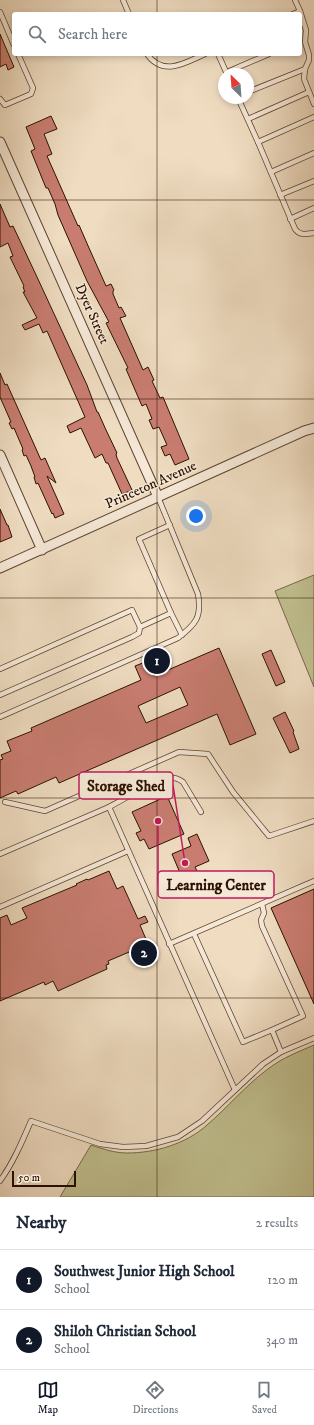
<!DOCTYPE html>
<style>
:root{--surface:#fff;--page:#f6f6f7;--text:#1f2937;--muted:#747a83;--line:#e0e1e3;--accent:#111827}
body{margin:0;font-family:"IM FELL DW Pica",serif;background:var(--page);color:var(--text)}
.compass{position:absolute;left:218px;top:68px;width:36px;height:36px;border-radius:50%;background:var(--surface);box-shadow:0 2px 6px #0003;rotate:335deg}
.scale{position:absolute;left:12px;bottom:10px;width:64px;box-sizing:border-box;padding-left:4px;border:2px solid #2c1200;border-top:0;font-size:11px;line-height:14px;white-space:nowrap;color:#2c1200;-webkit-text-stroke:3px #f5e8d7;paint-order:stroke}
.you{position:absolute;left:196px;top:516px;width:14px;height:14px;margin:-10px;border:3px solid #fff;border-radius:50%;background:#1a73e8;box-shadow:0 0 0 6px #1a73e833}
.badge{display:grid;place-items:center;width:26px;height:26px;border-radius:50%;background:var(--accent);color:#fff;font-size:13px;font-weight:700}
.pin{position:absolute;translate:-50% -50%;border:2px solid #fff;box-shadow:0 1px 4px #0006}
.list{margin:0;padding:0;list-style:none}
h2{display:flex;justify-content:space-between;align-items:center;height:52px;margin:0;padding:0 16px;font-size:17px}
h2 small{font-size:13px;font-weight:400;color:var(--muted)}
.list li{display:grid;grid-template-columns:26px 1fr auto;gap:12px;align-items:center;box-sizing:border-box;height:60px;padding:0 16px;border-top:1px solid var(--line)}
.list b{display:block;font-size:15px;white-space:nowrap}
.list p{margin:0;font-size:13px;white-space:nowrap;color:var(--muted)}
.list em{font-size:13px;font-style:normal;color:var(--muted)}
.icon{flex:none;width:22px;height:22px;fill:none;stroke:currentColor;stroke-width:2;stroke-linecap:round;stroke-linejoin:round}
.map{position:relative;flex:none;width:314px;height:1197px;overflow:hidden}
.search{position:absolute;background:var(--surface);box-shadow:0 2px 6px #0003;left:12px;right:12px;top:12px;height:44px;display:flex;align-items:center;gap:10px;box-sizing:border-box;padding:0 14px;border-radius:4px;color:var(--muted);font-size:15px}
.sheet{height:172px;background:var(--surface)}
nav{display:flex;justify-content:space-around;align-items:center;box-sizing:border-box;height:56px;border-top:1px solid var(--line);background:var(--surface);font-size:11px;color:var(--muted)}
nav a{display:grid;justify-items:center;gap:2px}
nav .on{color:var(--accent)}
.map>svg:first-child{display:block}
.green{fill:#c0be8e;stroke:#766847}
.building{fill:#c97d71;stroke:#2c1200;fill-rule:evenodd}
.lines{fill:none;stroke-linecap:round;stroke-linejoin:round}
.lane-casing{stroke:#5d4430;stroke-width:6}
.street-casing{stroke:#5d4430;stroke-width:11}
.lane{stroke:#f5e8d7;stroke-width:4.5}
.street{stroke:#f5e8d7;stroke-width:9}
.grid{fill:none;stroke:#2c1200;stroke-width:1;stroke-opacity:0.55}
.labels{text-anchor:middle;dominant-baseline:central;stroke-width:3;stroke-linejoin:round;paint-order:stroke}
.street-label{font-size:14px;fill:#2c1200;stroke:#f5e8d7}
.leader{fill:none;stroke:#c2185b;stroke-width:1.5}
.callout-dot{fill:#c2185b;stroke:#f5e8d7;stroke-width:1.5}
.callout{fill:#f5e8d7;stroke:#c2185b;stroke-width:1.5}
.callout-label{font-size:15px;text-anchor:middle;font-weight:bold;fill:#2c1200}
</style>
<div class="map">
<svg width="314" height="1197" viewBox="0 0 314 1197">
<rect width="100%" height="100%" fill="#efdcc1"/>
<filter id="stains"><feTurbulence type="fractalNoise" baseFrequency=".005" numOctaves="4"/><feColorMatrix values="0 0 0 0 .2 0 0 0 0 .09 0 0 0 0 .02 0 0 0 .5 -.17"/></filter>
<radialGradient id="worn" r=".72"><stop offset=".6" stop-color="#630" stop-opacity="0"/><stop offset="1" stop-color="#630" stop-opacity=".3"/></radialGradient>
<g class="green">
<polygon points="314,575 314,687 275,591"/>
<path d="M 314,1045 L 314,1197 L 60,1197 L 91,1145 C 103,1149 115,1153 127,1153 C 155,1153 186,1144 207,1125 C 227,1108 246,1085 268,1069 C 282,1058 298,1052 314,1045 Z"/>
</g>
<g class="building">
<polygon points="0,34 14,67 8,70 6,64 0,67"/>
<polygon points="51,116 57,129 44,134 52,154 47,156 78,226 79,225 89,248 106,286 111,284 114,290 113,291 113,294 119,308 121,307 126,316 120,318 143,370 148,367 154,380 152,381 160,398 163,397 189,459 175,465 170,454 165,456 161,447 167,445 159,427 153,429 149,420 152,419 146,404 142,406 126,369 128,368 106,323 109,322 87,281 58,215 55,204 48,188 46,188 31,151 35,149 26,127"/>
<polygon points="0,204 10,227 13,226 37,277 87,385 97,412 98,412 106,430 117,453 116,454 117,458 132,490 122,494 108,463 106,463 102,454 95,458 81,428 70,433 67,426 85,417 47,331 43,333 39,324 25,330 22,325 37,318 23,292 25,292 23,287 24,286 10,257 13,256 8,243 0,247"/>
<polygon points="0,373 5,385 7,384 41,460 45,458 56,483 47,476 64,514 55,518 53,513 52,514 38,483 36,484 34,477 35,477 31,466 26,455 24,456 22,450 23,449 14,428 12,429 9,423 11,422 0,397"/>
<polygon points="0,509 7,525 8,525 12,537 0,542"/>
<path d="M 219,648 L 256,734 L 230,745 L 217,714 L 59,783 L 56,777 L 18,794 L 16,791 L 0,798 L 0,760 L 3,759 L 1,755 L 11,751 L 7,741 L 32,731 L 31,728 L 141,680 L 135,666 L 148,661 L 154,676 ZM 180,687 L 188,705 L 146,723 L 138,706 Z"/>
<polygon points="271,650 285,682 276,686 262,654"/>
<polygon points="285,712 294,731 293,732 299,749 290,753 273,718"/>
<polygon points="167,796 184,834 149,849 144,839 140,841 136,833 141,831 132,812"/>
<polygon points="197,834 209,861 195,867 198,873 183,880 172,854 191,846 188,838"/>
<polygon points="109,871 117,889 123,886 138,919 145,916 148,922 140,925 148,944 108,961 109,964 106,965 107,969 58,991 53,981 45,985 44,982 0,1001 0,918 7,915 11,925 27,918 22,908 77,885 76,884 87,879 88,880"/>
<polygon points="314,889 314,1004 271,908"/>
</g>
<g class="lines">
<g class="lane-casing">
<g id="lane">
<polyline points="123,0 129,14"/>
<polyline points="300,11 306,30 305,42 309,55 309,60 305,69 304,79 314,104"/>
<polyline points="0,12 14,45"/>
<polyline points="293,14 300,11 295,0"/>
<path d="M 147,54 C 163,77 185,63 205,54"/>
<polyline points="218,54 227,74"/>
<polyline points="227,72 269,54"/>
<polyline points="248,92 305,69"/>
<polyline points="238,98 258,142 314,117"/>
<polyline points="0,99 5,105 31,94 33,88 18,54"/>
<polyline points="248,119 309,92"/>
<path d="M 258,142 L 295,229 C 300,236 307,234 314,233"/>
<polyline points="271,172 314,153"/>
<polyline points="280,195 314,181"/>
<polyline points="290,219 314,208"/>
<polyline points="170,525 139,539 171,613"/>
<polyline points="140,627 171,613 182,635"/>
<polyline points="0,669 132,610 140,627 139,633 132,637 0,695"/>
<path d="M 0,717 L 178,638 C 196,624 202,617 198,594 L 158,497"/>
<polyline points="5,802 45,811 179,752 208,754 233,792 269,836 314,821"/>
<path d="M 109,807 C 125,799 152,781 169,778 C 174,777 179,779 183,782 L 201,812"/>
<polyline points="0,854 109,807 235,1090"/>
<polyline points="262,904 264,913 261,920 262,926 303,1016 272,1030"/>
<polyline points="0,907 128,851"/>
<polyline points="194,934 243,1042 272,1030 281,1052"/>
<polyline points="169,944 314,881"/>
<path d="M 0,1181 C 13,1163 22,1142 31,1121 L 100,1144 L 123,1147 L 146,1146 L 178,1137 L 202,1121 L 263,1064 L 281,1052 L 314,1038"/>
</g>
</g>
<g class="street-casing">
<g id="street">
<polyline points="0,142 158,497"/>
<polyline points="0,455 42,550"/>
<polyline points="0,568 304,431 314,428"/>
</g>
</g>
<use href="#lane" class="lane"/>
<use href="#street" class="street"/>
</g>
<path class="grid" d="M 157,0 L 157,14M 157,54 L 157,1197M 0,200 L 314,200M 0,399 L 314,399M 0,598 L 314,598M 0,798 L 314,798M 0,998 L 314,998"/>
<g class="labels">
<g class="street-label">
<text transform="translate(92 314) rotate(66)">Dyer Street</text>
<text transform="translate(151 485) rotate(-24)">Princeton Avenue</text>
</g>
</g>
<path class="leader" d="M185 863L173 785M158 821L158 885"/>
<g class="callout-dot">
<circle cx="185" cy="863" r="4"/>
<circle cx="158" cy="821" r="4"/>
</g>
<g class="callout">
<rect x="79" y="772" width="94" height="27" rx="4"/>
<rect x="158" y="871" width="116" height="27" rx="4"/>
</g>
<g class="callout-label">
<text x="126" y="791">Storage Shed</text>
<text x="216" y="890">Learning Center</text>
</g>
<rect width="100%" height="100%" filter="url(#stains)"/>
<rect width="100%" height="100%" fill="url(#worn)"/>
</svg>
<svg class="compass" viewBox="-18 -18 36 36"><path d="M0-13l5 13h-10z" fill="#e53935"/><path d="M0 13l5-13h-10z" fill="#747a83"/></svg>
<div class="scale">50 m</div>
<div class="you"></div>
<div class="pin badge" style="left:157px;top:661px">1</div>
<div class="pin badge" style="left:144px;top:953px">2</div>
<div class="search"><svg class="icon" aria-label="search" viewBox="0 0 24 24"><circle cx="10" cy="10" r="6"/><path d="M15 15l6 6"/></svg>Search here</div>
</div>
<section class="sheet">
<h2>Nearby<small>2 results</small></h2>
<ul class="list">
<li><span class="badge">1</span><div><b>Southwest Junior High School</b><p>School</p></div><em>120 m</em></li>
<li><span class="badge">2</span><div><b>Shiloh Christian School</b><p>School</p></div><em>340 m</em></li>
</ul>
</section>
<nav>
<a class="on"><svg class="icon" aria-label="map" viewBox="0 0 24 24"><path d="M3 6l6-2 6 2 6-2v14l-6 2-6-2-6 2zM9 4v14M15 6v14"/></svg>Map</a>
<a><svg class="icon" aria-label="directions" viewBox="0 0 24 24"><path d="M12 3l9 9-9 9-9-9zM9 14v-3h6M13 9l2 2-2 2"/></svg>Directions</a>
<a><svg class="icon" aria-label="saved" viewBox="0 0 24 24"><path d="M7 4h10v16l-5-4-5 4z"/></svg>Saved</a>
</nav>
